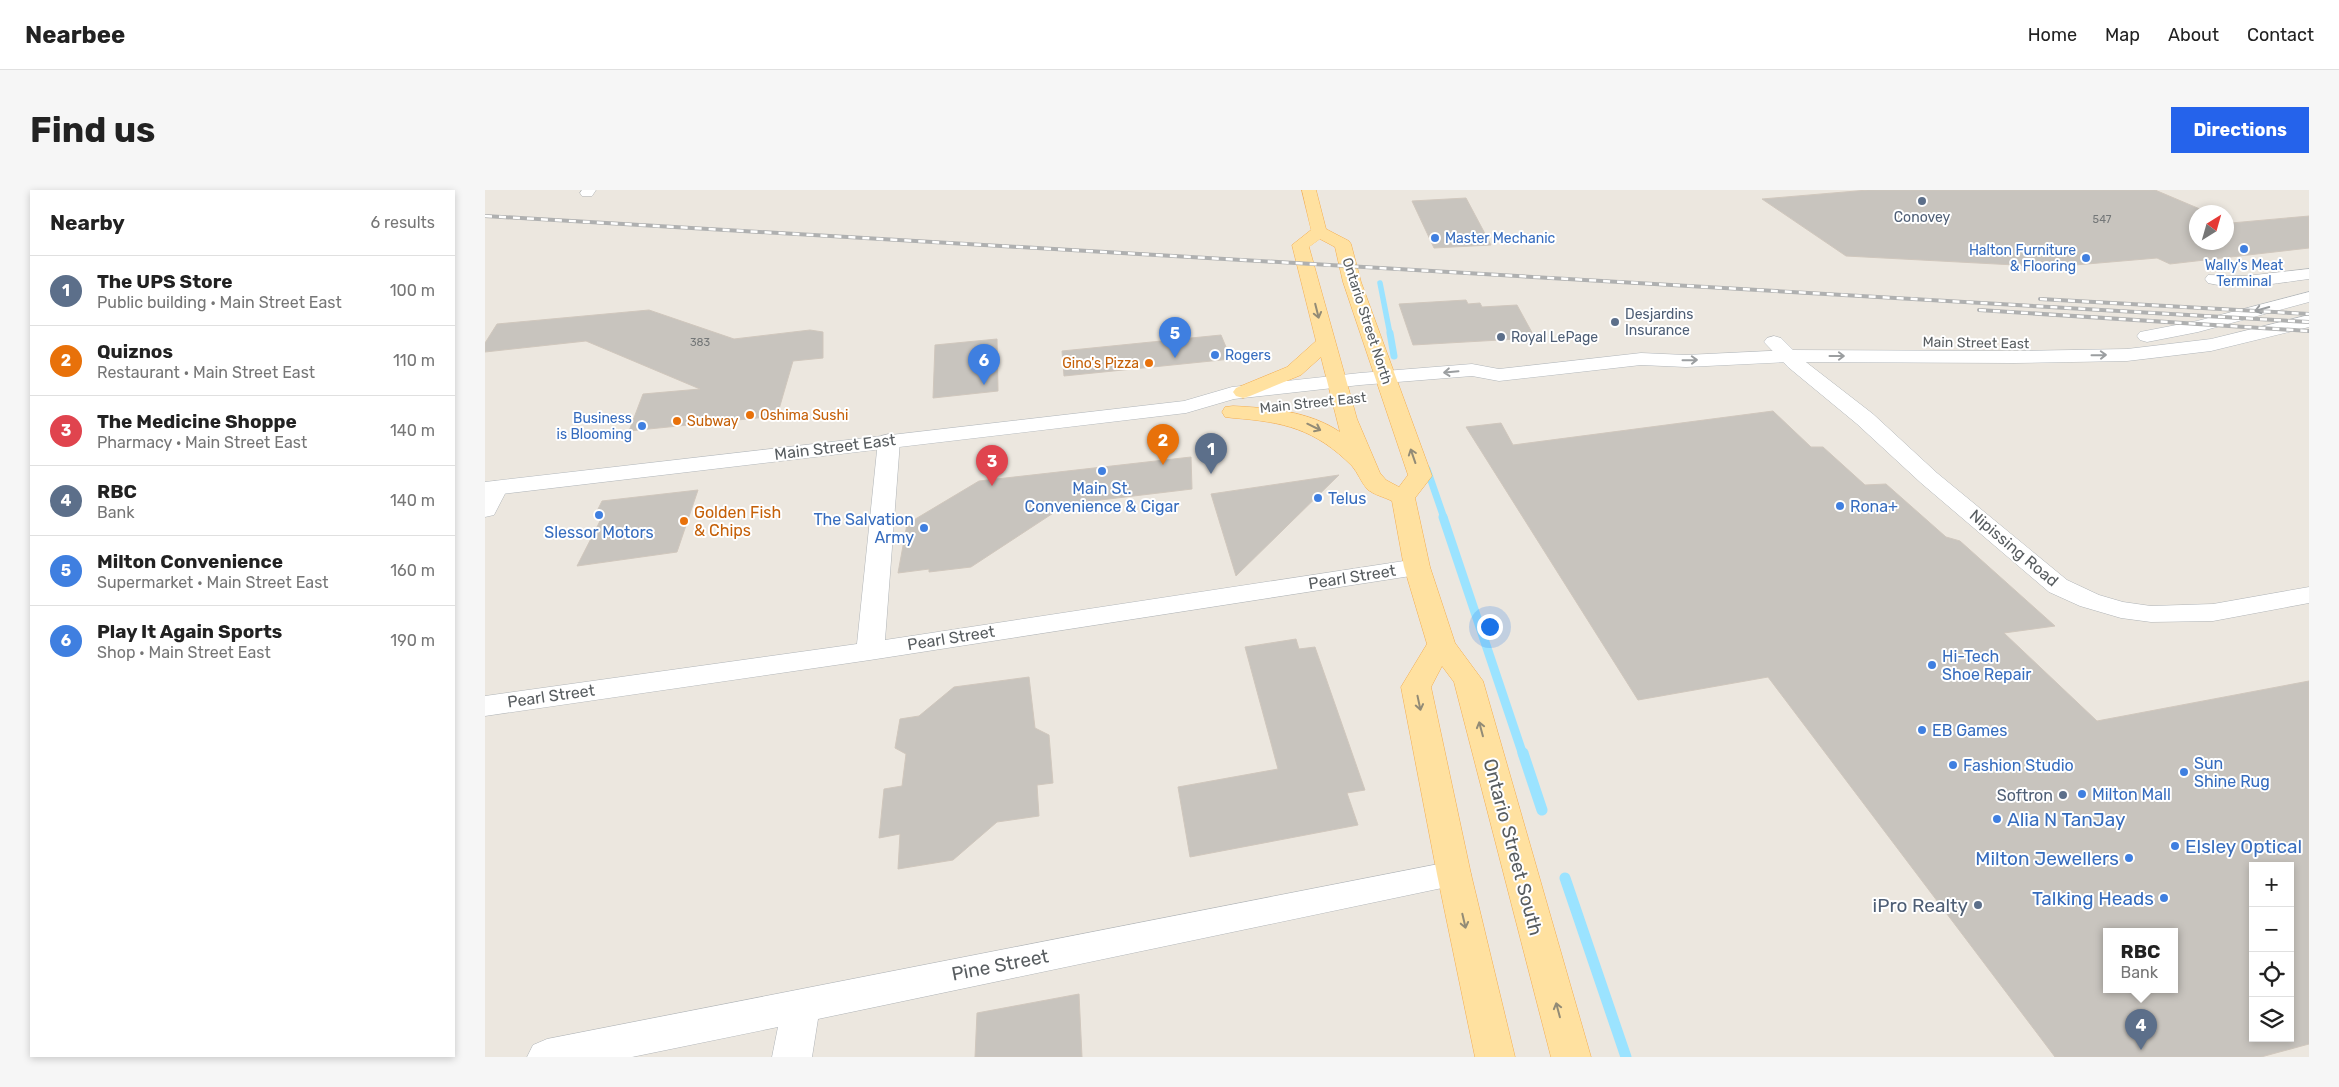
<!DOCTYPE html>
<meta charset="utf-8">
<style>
:root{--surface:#fff;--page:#f6f6f6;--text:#222;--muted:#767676;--line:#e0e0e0;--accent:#2563eb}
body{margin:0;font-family:Rubik,sans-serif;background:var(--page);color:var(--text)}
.controls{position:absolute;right:15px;bottom:15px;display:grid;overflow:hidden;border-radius:0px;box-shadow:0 2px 8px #0003}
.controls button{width:45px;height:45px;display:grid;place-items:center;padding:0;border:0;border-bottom:1px solid var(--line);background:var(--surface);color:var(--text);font:25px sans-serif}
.compass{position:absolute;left:1704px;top:15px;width:45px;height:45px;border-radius:50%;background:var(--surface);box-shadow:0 2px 8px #0003;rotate:37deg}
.you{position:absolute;left:1004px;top:436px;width:18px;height:18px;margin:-12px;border:4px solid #fff;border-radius:50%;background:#1a73e8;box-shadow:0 0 0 8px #1a73e833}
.badge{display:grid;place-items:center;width:32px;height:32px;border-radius:50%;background:var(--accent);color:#fff;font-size:16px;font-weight:700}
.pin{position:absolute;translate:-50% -41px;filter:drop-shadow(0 1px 2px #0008)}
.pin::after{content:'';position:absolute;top:26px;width:18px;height:15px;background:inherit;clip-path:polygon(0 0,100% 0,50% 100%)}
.popup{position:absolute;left:1618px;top:738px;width:75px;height:65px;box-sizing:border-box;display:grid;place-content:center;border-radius:0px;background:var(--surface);filter:drop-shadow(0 1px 4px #0005);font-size:16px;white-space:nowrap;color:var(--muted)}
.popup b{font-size:19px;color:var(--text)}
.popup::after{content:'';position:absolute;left:50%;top:100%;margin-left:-10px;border:10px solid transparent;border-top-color:var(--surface)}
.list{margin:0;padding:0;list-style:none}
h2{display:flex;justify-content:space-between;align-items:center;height:65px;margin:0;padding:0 20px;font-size:21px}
h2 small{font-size:16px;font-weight:400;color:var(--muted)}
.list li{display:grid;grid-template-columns:32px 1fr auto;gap:15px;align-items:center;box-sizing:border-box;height:70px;padding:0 20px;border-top:1px solid var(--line)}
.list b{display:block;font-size:19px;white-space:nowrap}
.list p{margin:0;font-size:16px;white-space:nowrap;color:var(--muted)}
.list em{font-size:16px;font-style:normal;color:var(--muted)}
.icon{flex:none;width:28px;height:28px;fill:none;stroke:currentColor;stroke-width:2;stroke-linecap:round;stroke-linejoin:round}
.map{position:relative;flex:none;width:1824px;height:867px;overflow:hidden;border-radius:0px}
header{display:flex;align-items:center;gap:30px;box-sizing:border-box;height:70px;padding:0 25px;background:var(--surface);border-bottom:1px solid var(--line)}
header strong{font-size:24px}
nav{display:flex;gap:28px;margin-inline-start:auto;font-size:18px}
.intro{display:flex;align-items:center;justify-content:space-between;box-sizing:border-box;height:120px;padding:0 30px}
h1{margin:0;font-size:35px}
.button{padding:12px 22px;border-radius:0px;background:var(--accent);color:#fff;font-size:18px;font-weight:700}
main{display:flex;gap:30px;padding:0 30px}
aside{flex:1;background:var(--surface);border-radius:0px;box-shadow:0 2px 8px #0003}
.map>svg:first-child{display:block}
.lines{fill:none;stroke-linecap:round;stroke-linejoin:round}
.stream-far3{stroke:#9be3ff;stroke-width:5.5}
.stream-far2{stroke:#9be3ff;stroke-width:7}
.stream-far1{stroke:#9be3ff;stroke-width:9}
.stream{stroke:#9be3ff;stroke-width:11}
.building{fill:#c8c4be;stroke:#d0c7bd;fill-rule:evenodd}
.street-casing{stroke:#b0b4b7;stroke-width:1}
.secondary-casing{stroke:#b1b6ba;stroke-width:1}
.primary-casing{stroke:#f4ad4f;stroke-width:1}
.street{fill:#fff;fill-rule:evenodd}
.secondary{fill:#fff;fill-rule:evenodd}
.primary{fill:#ffe1a0;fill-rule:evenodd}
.rail-casing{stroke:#afb0b0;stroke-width:4}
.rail{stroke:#fff;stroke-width:2.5;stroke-dasharray:7;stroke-linecap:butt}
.oneway{stroke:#9b9ea0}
.oneway2{stroke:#928b76}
.service-dot{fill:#5c6f8a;stroke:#fff;stroke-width:2}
.shop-dot{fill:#3f7fe0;stroke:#fff;stroke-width:2}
.food-dot{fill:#e8710a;stroke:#fff;stroke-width:2}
.labels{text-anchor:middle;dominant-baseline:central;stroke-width:4;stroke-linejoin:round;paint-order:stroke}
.far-number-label{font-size:11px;fill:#747778}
.far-service-label{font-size:14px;fill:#4e5e75;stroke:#fff;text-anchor:start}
.far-shop-label{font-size:14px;fill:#366cbe;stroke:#fff;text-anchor:start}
.far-street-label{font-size:14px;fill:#585d60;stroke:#fff}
.far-food-label{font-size:14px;fill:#c56008;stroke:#fff;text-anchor:start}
.street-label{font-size:16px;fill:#585d60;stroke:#fff}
.shop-label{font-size:16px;fill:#366cbe;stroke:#fff;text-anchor:start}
.food-label{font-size:16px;fill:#c56008;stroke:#fff;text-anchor:start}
.service-label{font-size:16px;fill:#4e5e75;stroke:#fff;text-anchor:end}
.near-shop-label{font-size:19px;fill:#366cbe;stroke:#fff;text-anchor:start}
.near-street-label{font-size:19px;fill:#585d60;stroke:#fff}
.near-service-label{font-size:19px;fill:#4e5e75;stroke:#fff;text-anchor:end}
</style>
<header>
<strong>Nearbee</strong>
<nav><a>Home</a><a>Map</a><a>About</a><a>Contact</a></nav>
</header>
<div class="intro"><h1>Find us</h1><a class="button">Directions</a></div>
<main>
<aside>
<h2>Nearby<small>6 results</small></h2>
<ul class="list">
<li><span class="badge" style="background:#5c6f8a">1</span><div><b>The UPS Store</b><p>Public building · Main Street East</p></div><em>100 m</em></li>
<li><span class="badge" style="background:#e8710a">2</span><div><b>Quiznos</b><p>Restaurant · Main Street East</p></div><em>110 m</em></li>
<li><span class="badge" style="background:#e0444e">3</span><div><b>The Medicine Shoppe</b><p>Pharmacy · Main Street East</p></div><em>140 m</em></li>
<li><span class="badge" style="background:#5c6f8a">4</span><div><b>RBC</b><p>Bank</p></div><em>140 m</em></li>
<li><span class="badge" style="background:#3f7fe0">5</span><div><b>Milton Convenience</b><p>Supermarket · Main Street East</p></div><em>160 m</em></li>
<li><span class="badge" style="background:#3f7fe0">6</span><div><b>Play It Again Sports</b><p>Shop · Main Street East</p></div><em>190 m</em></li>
</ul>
</aside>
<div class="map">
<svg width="1824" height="867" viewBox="0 0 1824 867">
<rect width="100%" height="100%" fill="#ece7df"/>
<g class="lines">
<polyline class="stream-far3" points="895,93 905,144"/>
<g class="stream-far2">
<polyline points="905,143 909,166"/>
<polyline points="942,279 959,328"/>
</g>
<polyline class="stream-far1" points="958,327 1038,565"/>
<g class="stream">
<polyline points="1038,563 1057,620"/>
<polyline points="1080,688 1141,867"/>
</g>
</g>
<g class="building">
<polygon points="1383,0 1670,0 1722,22 1712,22 1712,52 1742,52 1742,31 1746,33 1824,26 1824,58 1685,74 1672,68 1567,77 1361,66 1277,9"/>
<polygon points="981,8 1006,55 949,58 927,11"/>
<polygon points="981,110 983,114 995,113 997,117 1032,115 1050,148 928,155 914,114"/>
<polygon points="164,120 249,149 325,140 338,142 338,168 308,171 292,226 144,241 158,204 215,199 101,151 0,162 0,153 12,134"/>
<polygon points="736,145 746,169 579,186 577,161"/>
<polygon points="512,149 513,201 448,208 450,155"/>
<path d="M 1288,221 L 1326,257 L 1338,257 L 1380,295 L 1401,294 L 1461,347 L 1475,351 L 1570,436 L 1519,443 L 1612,531 L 1824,491 L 1824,854 L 1776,867 L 1570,867 L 1283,487 L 1153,510 L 981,237 L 1016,233 L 1028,255 ZM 1768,676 L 1805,676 L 1805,848 L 1768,848 ZM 1622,741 L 1690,741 L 1690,799 L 1622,799 Z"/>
<polygon points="706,267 707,299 582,314 486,377 444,382 444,379 413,383 422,334 494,291"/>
<polygon points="854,285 751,386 726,304"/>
<polygon points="213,300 192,362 92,376 115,331 109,327 117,311"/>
<polygon points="811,449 814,459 830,457 880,600 862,603 873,635 705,667 693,597 793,579 760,457"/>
<polygon points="544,487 550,538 564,545 568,593 552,595 554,626 512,632 468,670 413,679 415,644 394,648 399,599 417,596 421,564 410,558 415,529 434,526 469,497"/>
<polygon points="594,804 597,867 490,867 492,823"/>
</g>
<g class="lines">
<g class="street-casing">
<g id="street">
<polygon points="97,0 111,0 107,6 97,6 95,3"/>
<path d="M 1824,79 L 1824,89 C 1791,93 1755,101 1723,93 L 1720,89 L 1723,85 L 1761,86 Z"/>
<polygon points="1289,146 1296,148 1317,169 1388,224 1452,283 1582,390 1614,405 1638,412 1666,416 1728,414 1824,397 1824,413 1728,431 1666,432 1636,428 1595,416 1564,402 1436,293 1372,234 1303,177 1279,152 1282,148"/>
<polygon points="404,244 412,246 415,251 400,450 932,369 941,372 945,377 941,382 932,385 385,470 0,526 0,506 372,454 393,251 396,246"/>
<polygon points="11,291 19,293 23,298 9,325 0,327 0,297 3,293"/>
<polygon points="969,671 981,675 986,684 981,693 333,829 327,867 287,867 293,837 147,867 42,867 48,855 62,849"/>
</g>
</g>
<g class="secondary-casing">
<g id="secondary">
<polygon points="1824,102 1824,112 1713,142 1662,152 1655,150 1652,146 1655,142 1712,131"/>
<polygon points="1824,125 1824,137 1726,161 1642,171 1529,173 1303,172 1201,177 1156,175 1014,191 987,186 875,195 749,209 701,223 0,306 0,292 699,211 747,197 875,183 987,174 1014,179 1156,163 1201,165 1303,160 1529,161 1642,159 1726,149"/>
</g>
</g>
<g class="primary-casing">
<path id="primary" d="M 817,0 L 831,0 L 841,39 L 864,51 L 866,54 L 876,92 L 947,286 L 930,308 L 945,377 L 970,453 L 998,491 L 1106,867 L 1066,867 L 969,492 L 957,476 L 946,497 L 986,684 L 1030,867 L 990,867 L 952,684 L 916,497 L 942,454 L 919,377 L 907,311 C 899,307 889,305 882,299 C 876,292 873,283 867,276 C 830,239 799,232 748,228 L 740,227 L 737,222 L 740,217 L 748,216 C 785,218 824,221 855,242 L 836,167 L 816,185 L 765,206 L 758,208 L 751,206 L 748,202 L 751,198 L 802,177 L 831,151 L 807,55 L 826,40 ZM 835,49 L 850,57 L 858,92 L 923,285 L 914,297 L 901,290 L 895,283 L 872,229 L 824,57 Z"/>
</g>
<use href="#street" class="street"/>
<use href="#secondary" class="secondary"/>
<use href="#primary" class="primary"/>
<g class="rail-casing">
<g id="rail">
<polyline points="0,26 1824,132"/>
<polyline points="1555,109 1824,124"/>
<polyline points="1494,120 1824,141"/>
</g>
</g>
<use href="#rail" class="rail"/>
</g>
<defs><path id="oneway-shaft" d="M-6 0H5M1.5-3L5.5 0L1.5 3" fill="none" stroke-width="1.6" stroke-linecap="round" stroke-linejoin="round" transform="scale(1.25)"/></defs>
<g class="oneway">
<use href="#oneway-shaft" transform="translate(1777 119) rotate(165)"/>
<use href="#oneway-shaft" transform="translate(1614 165) rotate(-1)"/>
<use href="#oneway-shaft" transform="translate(1352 166)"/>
<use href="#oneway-shaft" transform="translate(1205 170) rotate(-1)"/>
<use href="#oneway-shaft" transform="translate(966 182) rotate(175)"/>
</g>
<g class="oneway2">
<use href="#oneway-shaft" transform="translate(832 121) rotate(76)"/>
<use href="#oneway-shaft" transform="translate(829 237) rotate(26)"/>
<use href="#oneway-shaft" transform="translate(928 266) rotate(-109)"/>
<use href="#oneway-shaft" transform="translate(934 513) rotate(78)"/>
<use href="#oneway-shaft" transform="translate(996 539) rotate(-105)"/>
<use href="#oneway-shaft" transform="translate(979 731) rotate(77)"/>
<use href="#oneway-shaft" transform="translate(1073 820) rotate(-105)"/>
</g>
<g class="service-dot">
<circle cx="1437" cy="11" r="5"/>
<circle cx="1130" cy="132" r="5"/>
<circle cx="1016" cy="147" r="5"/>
<circle cx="1578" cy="605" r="5"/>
<circle cx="1493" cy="715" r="5"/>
</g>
<g class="shop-dot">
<circle cx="950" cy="48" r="5"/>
<circle cx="1759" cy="59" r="5"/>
<circle cx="1601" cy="68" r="5"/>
<circle cx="730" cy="165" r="5"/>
<circle cx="157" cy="236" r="5"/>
<circle cx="617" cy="281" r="5"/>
<circle cx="833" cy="308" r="5"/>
<circle cx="1355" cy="316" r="5"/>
<circle cx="114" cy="325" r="5"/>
<circle cx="439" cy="338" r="5"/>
<circle cx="1447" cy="475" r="5"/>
<circle cx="1437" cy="540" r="5"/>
<circle cx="1468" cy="575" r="5"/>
<circle cx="1699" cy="582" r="5"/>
<circle cx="1597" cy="604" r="5"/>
<circle cx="1512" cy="629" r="5"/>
<circle cx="1690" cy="656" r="5"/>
<circle cx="1644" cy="668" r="5"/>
<circle cx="1679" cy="708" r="5"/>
</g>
<g class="food-dot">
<circle cx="664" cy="173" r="5"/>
<circle cx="265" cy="225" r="5"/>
<circle cx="192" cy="231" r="5"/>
<circle cx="199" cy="331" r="5"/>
</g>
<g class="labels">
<g class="far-number-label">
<text x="1617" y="29">547</text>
<text x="215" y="152">383</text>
</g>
<g class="far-service-label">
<text x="1437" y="27" text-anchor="middle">Conovey</text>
<text x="1140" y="124">Desjardins<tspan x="1140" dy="16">Insurance</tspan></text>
<text x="1026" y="147">Royal LePage</text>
</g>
<g class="far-shop-label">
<text x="960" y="48">Master Mechanic</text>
<text x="1591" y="60" text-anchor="end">Halton Furniture<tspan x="1591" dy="16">&amp; Flooring</tspan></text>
<text x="1759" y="75" text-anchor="middle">Wally's Meat<tspan x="1759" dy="16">Terminal</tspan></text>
<text x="740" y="165">Rogers</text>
<text x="147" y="228" text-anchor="end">Business<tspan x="147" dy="16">is Blooming</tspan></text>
</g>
<g class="far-street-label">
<text transform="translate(882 131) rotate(72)">Ontario Street North</text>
<text transform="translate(1491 153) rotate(1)">Main Street East</text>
<text transform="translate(828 213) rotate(-6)">Main Street East</text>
</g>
<g class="far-food-label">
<text x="654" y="173" text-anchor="end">Gino's Pizza</text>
<text x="275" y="225">Oshima Sushi</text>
<text x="202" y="231">Subway</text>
</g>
<g class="street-label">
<text transform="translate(350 257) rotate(-7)">Main Street East</text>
<text transform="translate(1529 358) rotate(40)">Nipissing Road</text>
<text transform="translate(867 387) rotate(-9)">Pearl Street</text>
<text transform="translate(466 448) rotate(-9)">Pearl Street</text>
<text transform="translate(66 506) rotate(-8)">Pearl Street</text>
</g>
<g class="shop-label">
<text x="617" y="298" text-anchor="middle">Main St.<tspan x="617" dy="18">Convenience &amp; Cigar</tspan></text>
<text x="843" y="308">Telus</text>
<text x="1365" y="316">Rona+</text>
<text x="429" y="329" text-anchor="end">The Salvation<tspan x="429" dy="18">Army</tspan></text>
<text x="114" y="342" text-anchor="middle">Slessor Motors</text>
<text x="1457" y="466">Hi-Tech<tspan x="1457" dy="18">Shoe Repair</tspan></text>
<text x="1447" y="540">EB Games</text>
<text x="1709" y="573">Sun<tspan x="1709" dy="18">Shine Rug</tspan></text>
<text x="1478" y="575">Fashion Studio</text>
<text x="1607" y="604">Milton Mall</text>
</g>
<g class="food-label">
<text x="209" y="322">Golden Fish<tspan x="209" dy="18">&amp; Chips</tspan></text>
</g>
<g class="service-label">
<text x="1568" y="605">Softron</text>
</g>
<g class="near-shop-label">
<text x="1522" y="629">Alia N TanJay</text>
<text x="1700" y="656">Elsley Optical</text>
<text x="1634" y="668" text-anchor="end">Milton Jewellers</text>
<text x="1669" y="708" text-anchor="end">Talking Heads</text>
</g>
<g class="near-street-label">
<text transform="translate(1028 657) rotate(75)">Ontario Street South</text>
<text transform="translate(515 775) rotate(-11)">Pine Street</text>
</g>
<g class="near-service-label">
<text x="1483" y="715">iPro Realty</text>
</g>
</g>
</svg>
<div class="controls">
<button>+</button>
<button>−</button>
<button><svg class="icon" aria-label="locate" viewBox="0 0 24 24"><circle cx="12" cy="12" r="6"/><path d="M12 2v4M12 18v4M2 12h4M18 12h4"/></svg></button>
<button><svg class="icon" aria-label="layers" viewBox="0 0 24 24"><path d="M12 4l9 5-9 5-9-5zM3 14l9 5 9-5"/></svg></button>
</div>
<svg class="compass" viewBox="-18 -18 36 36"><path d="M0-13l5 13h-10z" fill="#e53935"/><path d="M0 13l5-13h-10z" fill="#767676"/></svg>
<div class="you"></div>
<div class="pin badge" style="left:726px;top:284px;background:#5c6f8a">1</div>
<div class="pin badge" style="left:678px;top:275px;background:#e8710a">2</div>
<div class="pin badge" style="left:507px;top:296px;background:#e0444e">3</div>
<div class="pin badge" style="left:1656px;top:860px;background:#5c6f8a">4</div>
<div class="popup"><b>RBC</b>Bank</div>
<div class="pin badge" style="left:690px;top:168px;background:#3f7fe0">5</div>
<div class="pin badge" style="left:499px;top:195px;background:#3f7fe0">6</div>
</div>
</main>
